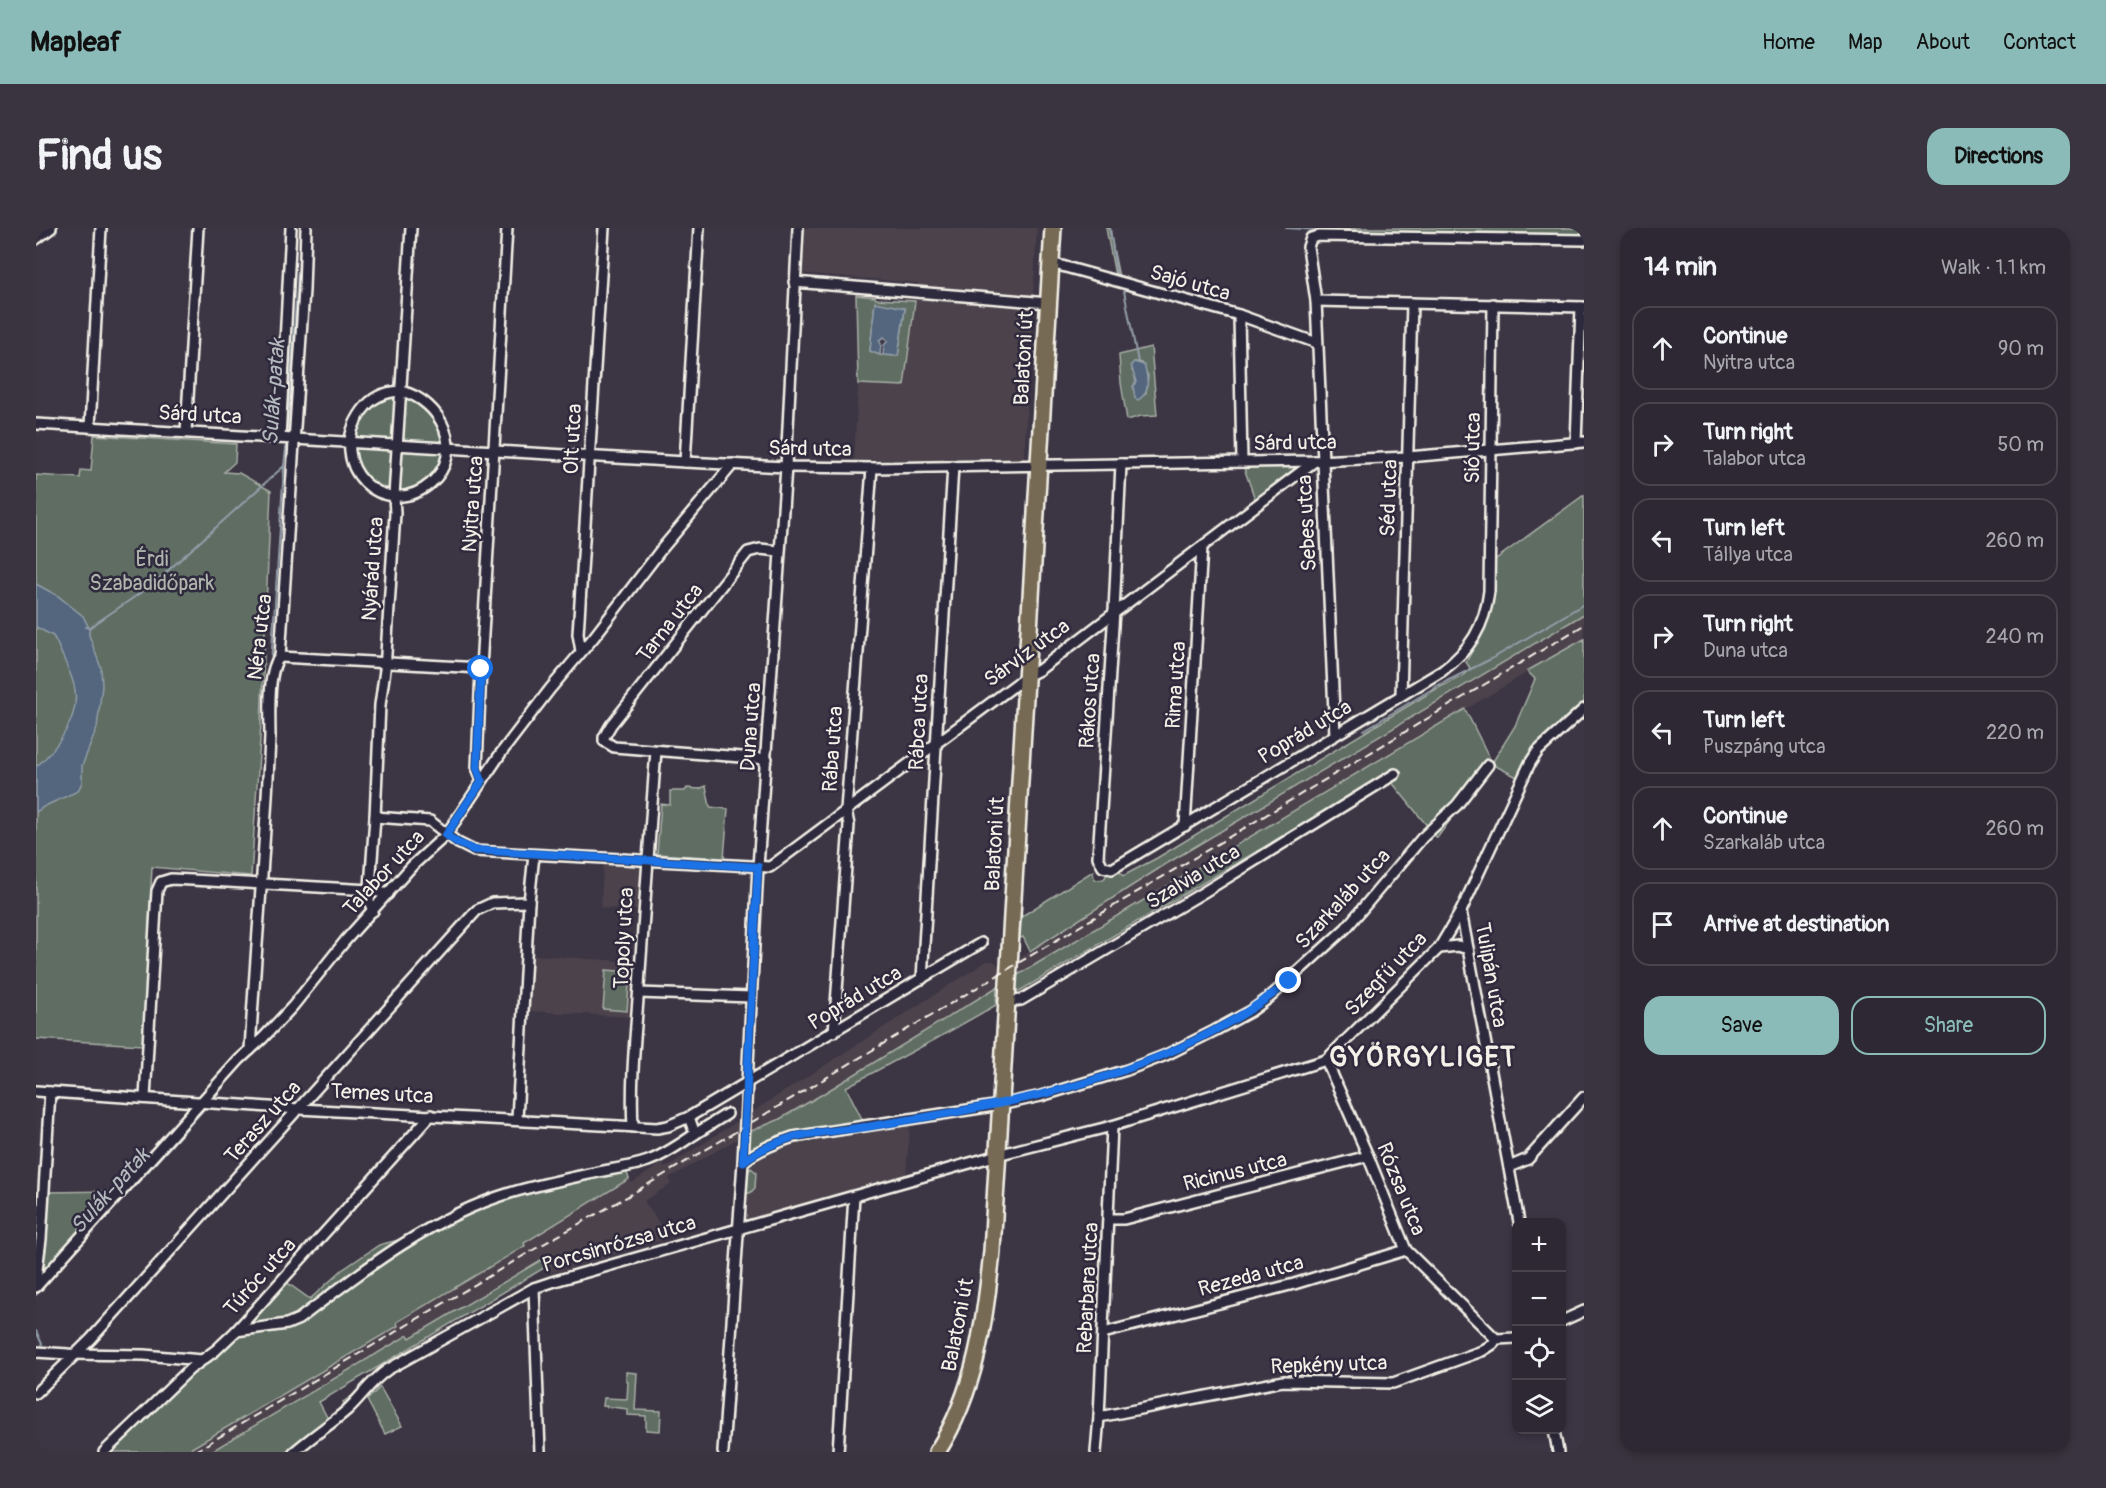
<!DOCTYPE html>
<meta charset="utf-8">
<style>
:root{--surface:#2d2833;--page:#39343f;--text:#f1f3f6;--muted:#a7a6ac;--line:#48444e;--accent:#8bbbb9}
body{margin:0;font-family:Pangolin,sans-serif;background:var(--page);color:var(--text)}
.controls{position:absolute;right:18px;bottom:18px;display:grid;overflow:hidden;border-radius:12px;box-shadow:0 3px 9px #0003}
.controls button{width:54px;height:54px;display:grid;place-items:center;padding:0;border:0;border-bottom:2px solid var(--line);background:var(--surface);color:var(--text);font:30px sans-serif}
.stop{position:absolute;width:18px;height:18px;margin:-14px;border:4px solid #1a73e8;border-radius:50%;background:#fff}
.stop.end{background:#1a73e8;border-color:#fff;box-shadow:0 2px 6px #0008}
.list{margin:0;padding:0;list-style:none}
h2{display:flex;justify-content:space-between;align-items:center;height:78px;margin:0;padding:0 24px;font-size:26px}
h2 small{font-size:20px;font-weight:400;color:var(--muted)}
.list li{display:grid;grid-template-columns:39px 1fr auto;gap:18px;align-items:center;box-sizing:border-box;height:84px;margin:0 12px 12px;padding:0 12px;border:2px solid var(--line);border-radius:18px}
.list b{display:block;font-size:22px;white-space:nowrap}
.list p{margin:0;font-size:20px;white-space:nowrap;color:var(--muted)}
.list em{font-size:20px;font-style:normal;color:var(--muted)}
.actions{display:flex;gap:12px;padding:18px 24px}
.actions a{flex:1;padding:14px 0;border:2px solid var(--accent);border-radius:18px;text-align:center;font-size:21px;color:var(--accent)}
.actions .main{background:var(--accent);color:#111}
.icon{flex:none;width:33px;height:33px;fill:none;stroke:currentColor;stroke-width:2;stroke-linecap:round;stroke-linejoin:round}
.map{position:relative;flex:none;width:1548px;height:1224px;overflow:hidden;border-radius:18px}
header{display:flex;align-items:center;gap:36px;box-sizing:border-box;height:84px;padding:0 30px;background:var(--accent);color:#111}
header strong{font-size:28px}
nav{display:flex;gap:33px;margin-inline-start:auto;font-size:21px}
.intro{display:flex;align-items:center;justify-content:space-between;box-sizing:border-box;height:144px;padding:0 36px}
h1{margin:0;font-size:42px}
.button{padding:15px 27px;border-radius:18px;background:var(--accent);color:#111;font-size:21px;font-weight:700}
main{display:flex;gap:36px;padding:0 36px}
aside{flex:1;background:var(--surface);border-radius:18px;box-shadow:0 3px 9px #0003}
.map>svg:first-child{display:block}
.built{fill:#4c434c}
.green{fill:#5e6d64;stroke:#a9afa6;stroke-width:1.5;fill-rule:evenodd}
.water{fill:#53667e;stroke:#939ea8;stroke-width:1.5}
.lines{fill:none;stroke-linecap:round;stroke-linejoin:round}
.stream{stroke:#939ea8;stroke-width:2}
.street-casing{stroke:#f4f1e8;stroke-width:14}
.primary-casing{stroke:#f4f1e8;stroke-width:20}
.street{stroke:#2f2a3d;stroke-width:9}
.primary{stroke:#776a54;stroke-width:15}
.rail{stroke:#f4f1e8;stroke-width:2;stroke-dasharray:9 4.5;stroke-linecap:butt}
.route{stroke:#1a73e8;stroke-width:8}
.labels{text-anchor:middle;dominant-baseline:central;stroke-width:5;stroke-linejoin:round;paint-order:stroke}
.street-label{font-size:21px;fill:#f4f1e8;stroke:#2f2a3d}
.park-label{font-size:21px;fill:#b0b6ad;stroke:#2f2a3d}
.water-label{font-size:22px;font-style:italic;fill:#b4b9be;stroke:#2f2a3d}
.district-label{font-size:27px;font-weight:bold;letter-spacing:1.5px;fill:#f4f1e8;stroke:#2f2a3d}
</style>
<header>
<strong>Mapleaf</strong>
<nav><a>Home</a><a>Map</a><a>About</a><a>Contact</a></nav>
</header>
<div class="intro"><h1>Find us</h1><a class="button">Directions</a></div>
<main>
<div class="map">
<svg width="1548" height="1224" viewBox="0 0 1548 1224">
<rect width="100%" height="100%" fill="#3c3544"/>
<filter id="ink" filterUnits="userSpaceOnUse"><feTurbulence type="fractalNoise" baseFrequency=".0167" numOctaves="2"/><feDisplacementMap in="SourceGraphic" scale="12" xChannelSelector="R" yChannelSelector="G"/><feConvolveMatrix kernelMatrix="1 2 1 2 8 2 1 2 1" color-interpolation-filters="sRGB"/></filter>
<g filter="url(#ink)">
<g class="built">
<polygon points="766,0 1001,0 988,231 818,233 822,156 868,157 882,55 763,45"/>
<polygon points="1548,386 1548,411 980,748 981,732 1130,636"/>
<polygon points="567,635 606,637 604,682 565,680"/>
<polygon points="497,727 598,734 595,789 493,783"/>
<polygon points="951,733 957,733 962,736 965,744 965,757 785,867 741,892 715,903 633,950 635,956 608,973 623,995 628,1012 516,1045 513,1043 513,1037 374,1111 371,1107 174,1224 149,1224 362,1098 361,1094 489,1018 488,1015 593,951 596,955 626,935 629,940"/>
<polygon points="874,897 870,948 707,993 710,923"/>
</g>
<g class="green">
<polygon points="1070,0 1073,0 1083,49 1079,47"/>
<polygon points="1284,0 1548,0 1548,6 1376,6"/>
<path d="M 820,67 L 839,69 L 840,71 L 879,73 L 868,158 L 822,156 ZM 839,75 L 869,81 L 862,128 L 844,127 L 834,123 Z"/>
<path d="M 1115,119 L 1121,187 L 1105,188 L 1091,192 L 1085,155 L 1083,127 ZM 1098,134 L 1105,135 L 1112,148 L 1110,165 L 1099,170 L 1100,147 L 1096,143 Z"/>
<polygon points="365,163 399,184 411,228 406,242 375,266 337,260 312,222 329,179"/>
<polygon points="58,207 200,216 199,234 188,244 203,245 235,263 225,496 215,648 116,639 107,817 0,811 0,247 44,250 45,242 55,243"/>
<polygon points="1207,237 1256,238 1259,242 1220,274"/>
<path d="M 1548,267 L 1548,386 L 1130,636 L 994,723 L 987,709 L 982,711 L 986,688 L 1057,643 L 1058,650 L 1061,652 L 1068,651 L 1073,643 L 1082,641 L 1087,648 L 1121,630 L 1400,461 L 1427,448 L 1434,440 L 1430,434 C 1451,400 1451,372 1456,334 Z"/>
<polygon points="1548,411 1548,477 1483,550 1456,536 1401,610 1350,547 980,765 980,748 1429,481 1456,535 1479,498 1499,451 1491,443"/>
<polygon points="670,558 674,579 692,581 688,630 621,626 625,576 634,577 634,563 649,563 651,560 663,561"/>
<polygon points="570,742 594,744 591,783 567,781"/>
<polygon points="961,759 960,777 898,812 810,859 832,903 755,916 755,907 716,922 712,919 712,907 715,903 742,892 785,867"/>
<polygon points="588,935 593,951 488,1015 489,1018 361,1094 362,1098 149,1224 71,1224 157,1143 175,1132 250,1054 274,1071 306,1042 343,1017 370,1010 472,962 528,946"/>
<polygon points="715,940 720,944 719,960 714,965 711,965 712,944"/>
<polygon points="80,963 68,975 74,983 1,1054 10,964"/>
<path d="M 505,1032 L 513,1037 L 283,1174 L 292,1191 L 310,1179 L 307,1174 L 319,1166 L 321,1169 C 301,1190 277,1204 256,1224 L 174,1224 L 372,1107 L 374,1110 Z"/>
<polygon points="590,1144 601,1145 599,1182 625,1183 624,1203 610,1202 610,1188 592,1187 592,1181 567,1178 568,1170 591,1171 592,1154 590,1153"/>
<polygon points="344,1159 366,1198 349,1206 331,1172"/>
</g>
<g class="water">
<polygon points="839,74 869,80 862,128 847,127 848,117 852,113 848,109 843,112 845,116 844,127 834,123"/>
<path d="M 1098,134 L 1108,137 C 1112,149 1115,165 1102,172 L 1099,170 L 1097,158 L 1100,154 L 1095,137 Z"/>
<path d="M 0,356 L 22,368 L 47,388 L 53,400 L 53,407 L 65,440 L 66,458 L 61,500 L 46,538 L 46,554 L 42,563 L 9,578 L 0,584 L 0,539 C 21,520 46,488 38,457 C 34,442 26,428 20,413 L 17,408 L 0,399 Z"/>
</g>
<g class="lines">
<g class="stream">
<polyline points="1074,0 1081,50"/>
<polyline points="1250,0 1320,4"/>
<polyline points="1088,63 1102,134"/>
<polyline points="251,207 265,0"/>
<polyline points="50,399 53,400 116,357 248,238 251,212"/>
<polyline points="235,437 248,239"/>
<polyline points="1328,502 1403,457 1459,429 1548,376"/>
<polyline points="181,867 210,829"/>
<polyline points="0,1067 170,879"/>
<polyline points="0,1103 6,1116"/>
</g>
<g class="street-casing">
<g id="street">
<polyline points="0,11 15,0"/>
<polyline points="1015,35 1203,87 1281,115"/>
<polyline points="758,54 1012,75"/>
<polyline points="1280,73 1548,79"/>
<polyline points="1203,87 1206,234"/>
<path d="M 365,163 C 406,173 430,224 395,255 C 349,295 287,237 326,183 C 336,169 348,164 365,163 Z"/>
<polyline points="0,196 649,234 750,239 836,240 1279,233 1372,229 1548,214"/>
<polyline points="54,199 65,0"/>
<polyline points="150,204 162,0"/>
<polyline points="244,210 255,0"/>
<polyline points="1540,215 1545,79"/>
<polyline points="649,234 663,0"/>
<path d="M 1085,236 L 1078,383 L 1062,629 L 1067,639 L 1076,641 L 1406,443 C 1434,422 1449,398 1453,363 L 1457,76"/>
<polyline points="545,423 542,406 568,0"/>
<polyline points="244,429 445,440"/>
<polyline points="1365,467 1376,75"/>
<polyline points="1299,507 1280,73 1272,19 1275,10 1283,8 1548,12"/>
<polyline points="731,531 578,519 568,513 568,509 575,497 712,324 724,321 743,323"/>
<polyline points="446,553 441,540 445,440 471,0"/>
<polyline points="339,589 394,593 422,615 438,623 734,639 991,448 1003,442 1279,233"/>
<polyline points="1149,598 1166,319"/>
<polyline points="337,683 333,673 339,589 344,477 349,442 359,285 358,268 375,0"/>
<polyline points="1425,683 1483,994"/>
<polyline points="1403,720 1422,718 1432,721"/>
<polyline points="886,751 917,238"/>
<polyline points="603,765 715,769"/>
<polyline points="971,774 985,772 1168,664 1359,546"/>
<polyline points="798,804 813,597 810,582 836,240"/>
<path d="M 214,822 C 220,717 230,613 234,508 C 234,489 231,441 244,429 L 268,62 L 270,0"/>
<polyline points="1290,832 1332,928 1370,1022 1460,1111"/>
<polyline points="0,863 263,881 621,900 632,898 653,889 945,715"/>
<polyline points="109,870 121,663 125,654 135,651 156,652 334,662 352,666"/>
<polyline points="481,891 493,674 498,627"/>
<path d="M 597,899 C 594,847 601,794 604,743 C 610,669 614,596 620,523"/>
<polyline points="659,906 691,886"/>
<path d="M 707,934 C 721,922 739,915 757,909 L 964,877 L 1005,868 L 1091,842 L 1130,827 L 1178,803 L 1215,783 L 1234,769 L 1310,700 L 1386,610 L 1421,577 L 1452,537"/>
<polyline points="1473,939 1492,931 1548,869"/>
<polyline points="1073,991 1088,991 1332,928"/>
<polyline points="0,1050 5,1011 14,864"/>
<polyline points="0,1059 203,832 227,810 257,778 309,713 376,638 410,607 465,525 514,461 558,409 624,323 697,236"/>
<polyline points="498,1060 504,1224"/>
<polyline points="1526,1093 1548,1083"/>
<path d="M 200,1103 L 251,1096 L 263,1091 C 327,1042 395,989 474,965 C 501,957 530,951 558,945 C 576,941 595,939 612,933 C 629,927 644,916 659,906 L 653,889"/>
<polyline points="1067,1105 1258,1056 1370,1022"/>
<polyline points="1460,1111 1480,1110"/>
<polyline points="0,1124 32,1126 108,1127 166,1132"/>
<polyline points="0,1165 55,1111 441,682 456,675 493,674"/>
<polyline points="1063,1189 1247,1153 1357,1155 1446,1123 1457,1116 1460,1111"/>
<polyline points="1518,1202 1522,1224"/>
<polyline points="68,1224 154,1141 180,1122 200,1103 395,887"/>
<path d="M 258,1224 C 275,1209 294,1197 311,1182 C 325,1169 335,1153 351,1142 L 498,1060 L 519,1053 L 969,925 L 1076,898 L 1290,832 L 1403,720 L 1425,683 L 1494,535 L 1502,523 L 1548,481"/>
<polyline points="687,1224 707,934 722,639 750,239 762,0"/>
<polyline points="802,1224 818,968"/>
<polyline points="1060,1224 1063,1189 1076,898"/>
</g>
</g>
<g class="primary-casing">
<path id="primary" d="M 901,1224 C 940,1163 949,1093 956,1023 L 1017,0"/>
</g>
<use href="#street" class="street"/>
<use href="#primary" class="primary"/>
<polyline class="rail" points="158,1224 497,1022 594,967 1548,397"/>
</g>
</g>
<g class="lines" filter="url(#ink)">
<path class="route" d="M 445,441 L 441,540 L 446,553 L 410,607 L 422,615 L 438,622 L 722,639 L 707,934 C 721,922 739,915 757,909 C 785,903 814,902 842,897 C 956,878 1057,863 1162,811 C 1195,794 1225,777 1253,753"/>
</g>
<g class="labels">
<g class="street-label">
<text transform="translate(1154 55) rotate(16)">Sajó utca</text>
<text transform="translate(988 130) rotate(-87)">Balatoni út</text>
<text transform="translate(164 187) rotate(3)">Sárd utca</text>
<text transform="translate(537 211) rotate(-87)">Olt utca</text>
<text transform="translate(1259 215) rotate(-1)">Sárd utca</text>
<text transform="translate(1437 220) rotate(-89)">Sió utca</text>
<text transform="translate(774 221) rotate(1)">Sárd utca</text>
<text transform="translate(1353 270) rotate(-88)">Séd utca</text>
<text transform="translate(437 276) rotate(-86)">Nyitra utca</text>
<text transform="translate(1271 295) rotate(-93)">Sebes utca</text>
<text transform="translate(337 341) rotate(-86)">Nyárád utca</text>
<text transform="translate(634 395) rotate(-52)">Tarna utca</text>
<text transform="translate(224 409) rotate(-83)">Néra utca</text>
<text transform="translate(991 425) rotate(-36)">Sárvíz utca</text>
<text transform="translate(1140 457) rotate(-86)">Rima utca</text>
<text transform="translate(1054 473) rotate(-86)">Rákos utca</text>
<text transform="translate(883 494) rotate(-87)">Rábca utca</text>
<text transform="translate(715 499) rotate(-86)">Duna utca</text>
<text transform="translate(1269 504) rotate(-31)">Poprád utca</text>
<text transform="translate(797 521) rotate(-86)">Rába utca</text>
<text transform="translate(959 616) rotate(-87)">Balatoni út</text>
<text transform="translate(348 645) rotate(-47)">Talabor utca</text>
<text transform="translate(1157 649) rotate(-31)">Szalvia utca</text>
<text transform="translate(1307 671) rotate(-47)">Szarkaláb utca</text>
<text transform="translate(588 710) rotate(-87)">Topoly utca</text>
<text transform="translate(1350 746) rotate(-46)">Szegfű utca</text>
<text transform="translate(1455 747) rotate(80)">Tulipán utca</text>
<text transform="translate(819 770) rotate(-31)">Poprád utca</text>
<text transform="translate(346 866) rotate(3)">Temes utca</text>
<text transform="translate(227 894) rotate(-48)">Terasz utca</text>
<text transform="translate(1199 944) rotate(-14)">Ricinus utca</text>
<text transform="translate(1365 961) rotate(68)">Rózsa utca</text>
<text transform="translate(583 1016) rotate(-16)">Porcsinrózsa utca</text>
<text transform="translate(1215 1048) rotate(-15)">Rezeda utca</text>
<text transform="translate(224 1049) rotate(-48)">Túróc utca</text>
<text transform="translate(1052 1060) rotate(-87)">Rebarbara utca</text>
<text transform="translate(922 1097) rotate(-79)">Balatoni út</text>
<text transform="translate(1293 1137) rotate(-2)">Repkény utca</text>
</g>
<g class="park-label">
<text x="116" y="331">Érdi<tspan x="116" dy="24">Szabadidőpark</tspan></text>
</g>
<g class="water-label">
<text transform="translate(238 164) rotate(-86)">Sulák-patak</text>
<text transform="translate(74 963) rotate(-48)">Sulák-patak</text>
</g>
<g class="district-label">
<text x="1387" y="829">GYÖRGYLIGET</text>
</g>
</g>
</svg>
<div class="controls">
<button>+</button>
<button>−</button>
<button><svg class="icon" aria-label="locate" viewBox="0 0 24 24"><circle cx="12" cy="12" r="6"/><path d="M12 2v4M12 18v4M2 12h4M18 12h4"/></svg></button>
<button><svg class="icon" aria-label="layers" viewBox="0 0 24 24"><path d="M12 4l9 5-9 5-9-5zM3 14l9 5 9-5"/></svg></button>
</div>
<div class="stop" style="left:445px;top:441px"></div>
<div class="stop end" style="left:1253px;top:753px"></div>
</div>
<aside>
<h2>14 min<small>Walk · 1.1 km</small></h2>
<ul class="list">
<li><svg class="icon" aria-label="ahead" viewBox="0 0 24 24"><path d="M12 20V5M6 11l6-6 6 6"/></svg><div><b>Continue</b><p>Nyitra utca</p></div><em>90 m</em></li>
<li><svg class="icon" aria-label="right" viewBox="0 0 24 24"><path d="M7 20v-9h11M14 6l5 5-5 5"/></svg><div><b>Turn right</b><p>Talabor utca</p></div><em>50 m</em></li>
<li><svg class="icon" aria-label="left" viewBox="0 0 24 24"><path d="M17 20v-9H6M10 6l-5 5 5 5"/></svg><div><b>Turn left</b><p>Tállya utca</p></div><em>260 m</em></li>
<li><svg class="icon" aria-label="right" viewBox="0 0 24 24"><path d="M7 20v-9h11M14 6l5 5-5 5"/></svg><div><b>Turn right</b><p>Duna utca</p></div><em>240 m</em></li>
<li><svg class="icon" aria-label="left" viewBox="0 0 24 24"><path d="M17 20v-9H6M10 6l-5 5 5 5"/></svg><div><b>Turn left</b><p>Puszpáng utca</p></div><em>220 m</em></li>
<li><svg class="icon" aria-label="ahead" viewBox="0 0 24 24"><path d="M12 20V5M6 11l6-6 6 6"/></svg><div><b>Continue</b><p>Szarkaláb utca</p></div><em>260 m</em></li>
<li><svg class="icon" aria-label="arrive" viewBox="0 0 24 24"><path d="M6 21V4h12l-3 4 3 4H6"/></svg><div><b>Arrive at destination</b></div></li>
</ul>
<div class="actions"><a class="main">Save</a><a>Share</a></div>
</aside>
</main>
